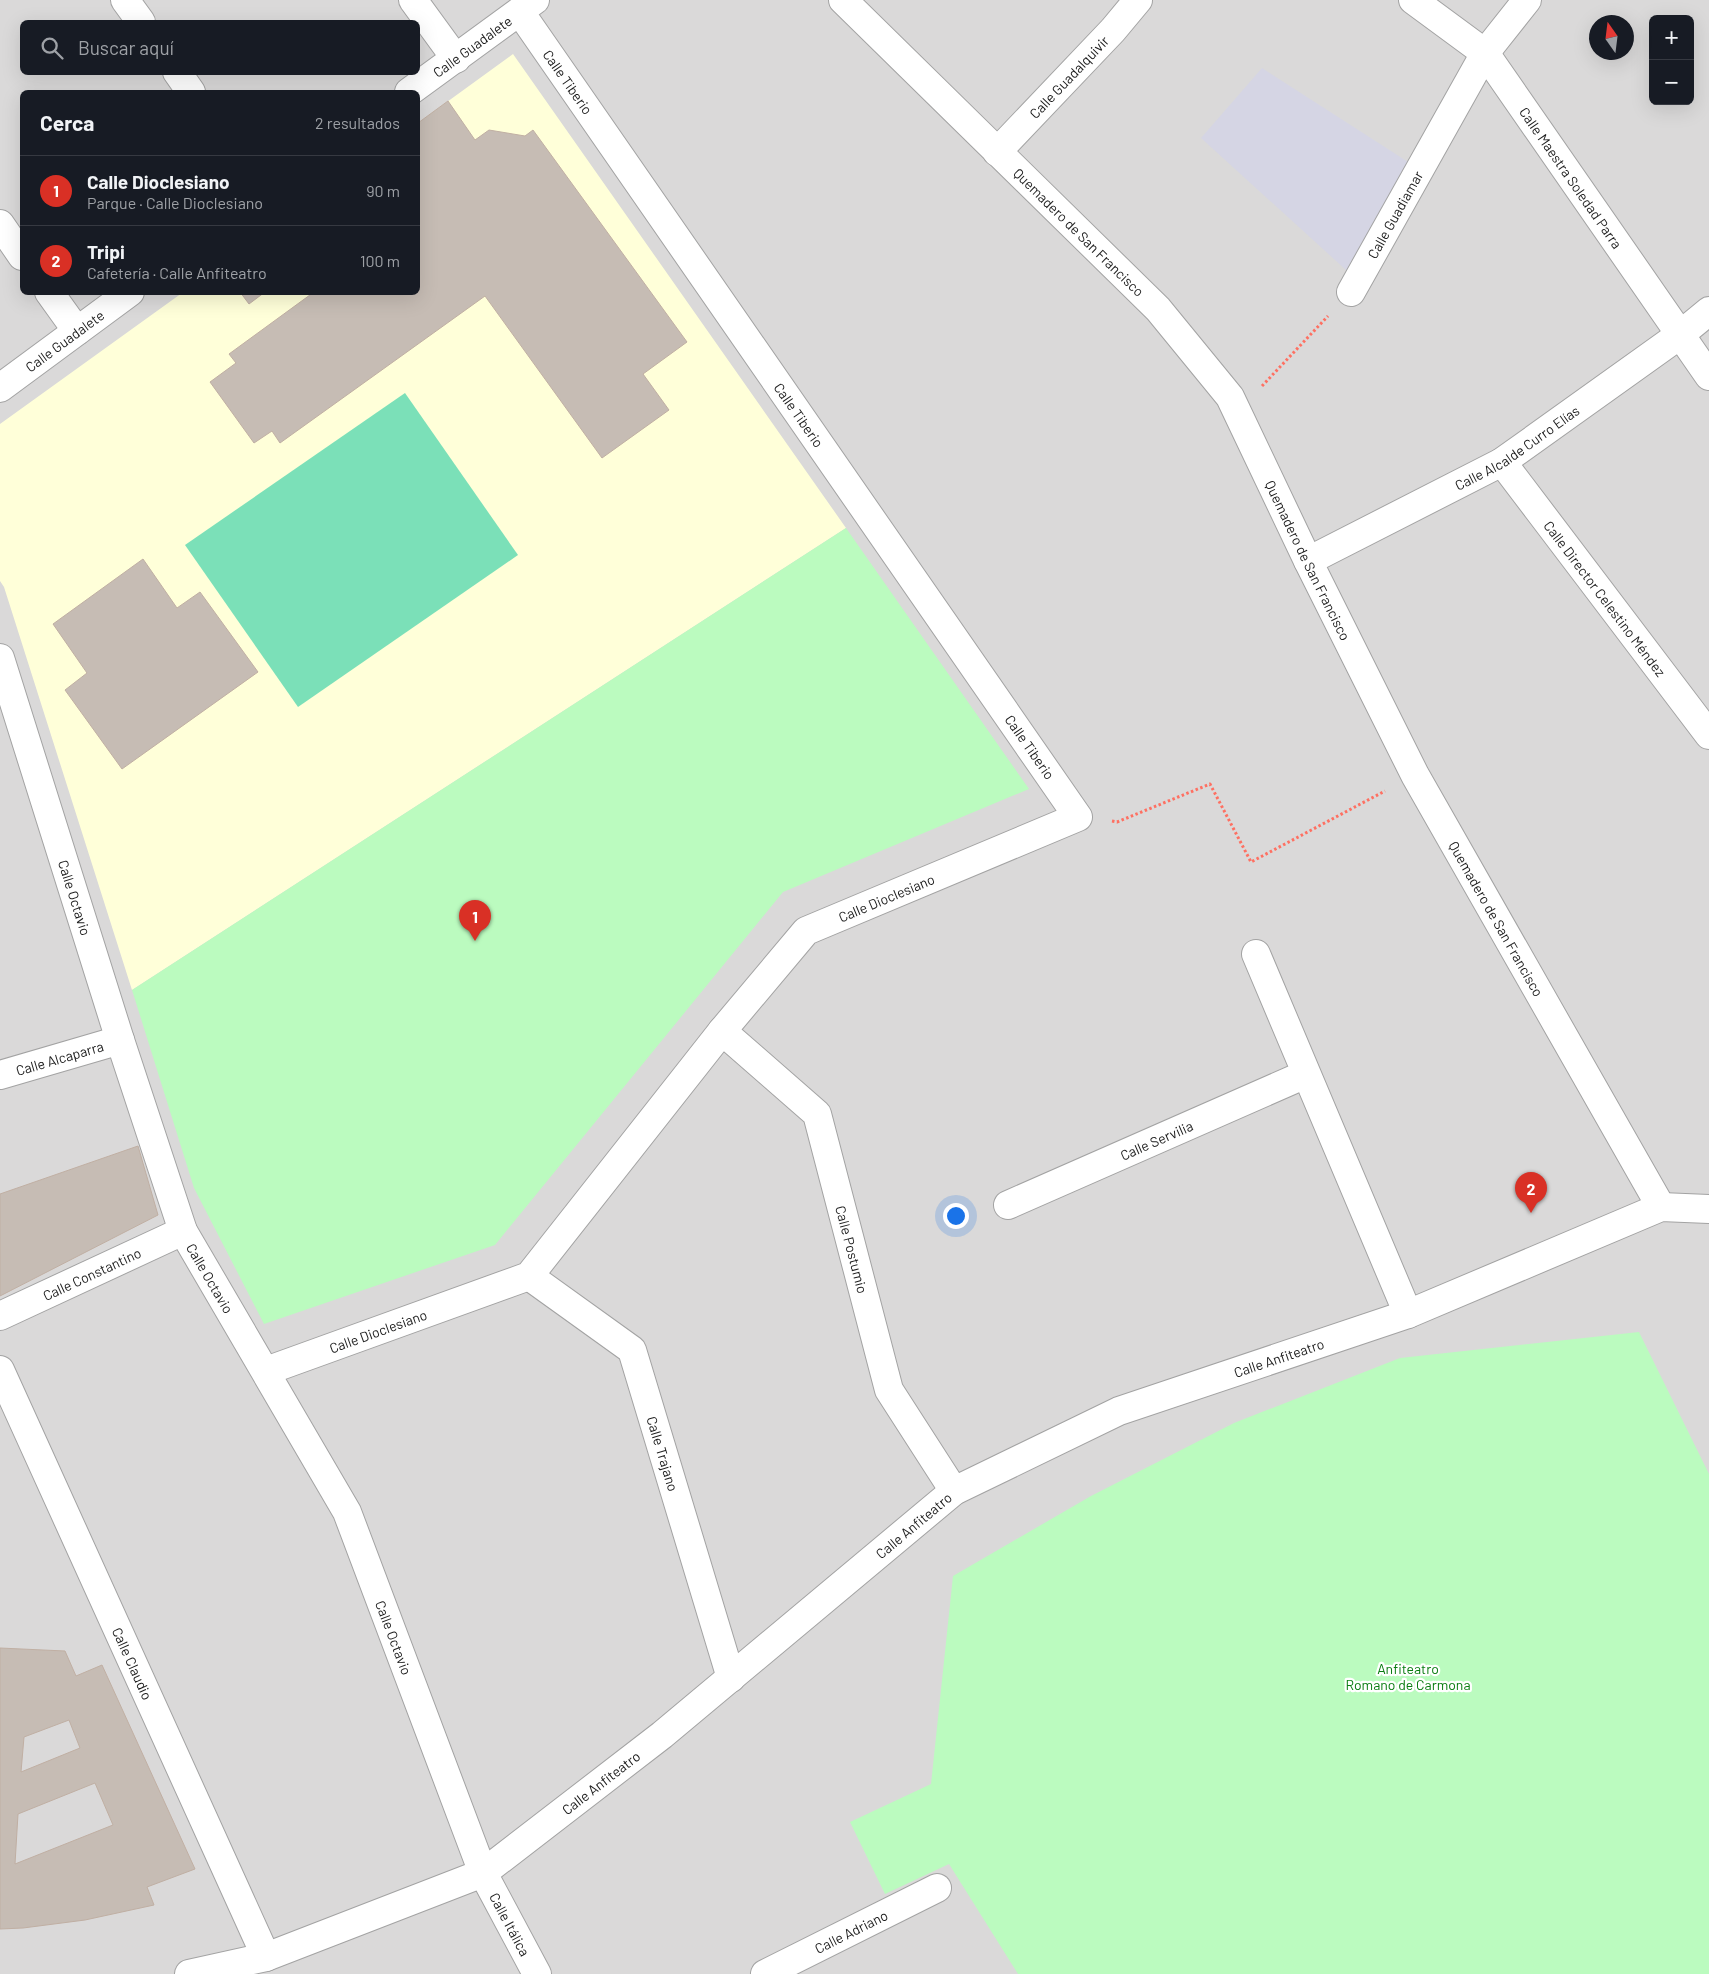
<!DOCTYPE html>
<html lang="es">
<meta charset="utf-8">
<style>
:root{--surface:#171b24;--page:#242831;--text:#f1f3f6;--muted:#9ea1a6;--line:#363941;--accent:#d93025}
body{margin:0;font-family:Barlow,sans-serif;background:var(--page);color:var(--text)}
.controls{position:absolute;right:15px;top:15px;display:grid;overflow:hidden;border-radius:8px;box-shadow:0 5px 20px #0002}
.controls button{width:45px;height:45px;display:grid;place-items:center;padding:0;border:0;border-bottom:1px solid var(--line);background:var(--surface);color:var(--text);font:25px sans-serif}
.compass{position:absolute;left:1589px;top:15px;width:45px;height:45px;border-radius:50%;background:var(--surface);box-shadow:0 5px 20px #0002;rotate:346deg}
.you{position:absolute;left:955px;top:1215px;width:18px;height:18px;margin:-12px;border:4px solid #fff;border-radius:50%;background:#1a73e8;box-shadow:0 0 0 8px #1a73e833}
.badge{display:grid;place-items:center;width:32px;height:32px;border-radius:50%;background:var(--accent);color:#fff;font-size:16px;font-weight:700}
.pin{position:absolute;translate:-50% -41px;filter:drop-shadow(0 1px 2px #0008)}
.pin::after{content:'';position:absolute;top:26px;width:18px;height:15px;background:inherit;clip-path:polygon(0 0,100% 0,50% 100%)}
.list{margin:0;padding:0;list-style:none}
h2{display:flex;justify-content:space-between;align-items:center;height:65px;margin:0;padding:0 20px;font-size:21px}
h2 small{font-size:16px;font-weight:400;color:var(--muted)}
.list li{display:grid;grid-template-columns:32px 1fr auto;gap:15px;align-items:center;box-sizing:border-box;height:70px;padding:0 20px;border-top:1px solid var(--line)}
.list b{display:block;font-size:19px;white-space:nowrap}
.list p{margin:0;font-size:16px;white-space:nowrap;color:var(--muted)}
.list em{font-size:16px;font-style:normal;color:var(--muted)}
.icon{flex:none;width:28px;height:28px;fill:none;stroke:currentColor;stroke-width:2;stroke-linecap:round;stroke-linejoin:round}
.map{position:relative;flex:none;width:1709px;height:1974px;overflow:hidden}
.search{position:absolute;background:var(--surface);box-shadow:0 5px 20px #0002;left:20px;top:20px;width:400px;height:55px;display:flex;align-items:center;gap:12px;box-sizing:border-box;padding:0 18px;border-radius:8px;color:var(--muted);font-size:19px}
.panel{position:absolute;background:var(--surface);box-shadow:0 5px 20px #0002;left:20px;top:90px;width:400px;height:205px;border-radius:8px}
.map>svg:first-child{display:block}
.residential{fill:#dad9d9;fill-rule:evenodd}
.education{fill:#ffffd9}
.park{fill:#bbfbbf}
.pitch{fill:#7be0b8}
.plaza{fill:#d5d5e4}
.building{fill:#c6bcb4;stroke:#c0afa3;fill-rule:evenodd}
.lines{fill:none;stroke-linecap:round;stroke-linejoin:round}
.minor-casing{stroke:#a3a3a3;stroke-width:30}
.tertiary-casing{stroke:#a3a3a3;stroke-width:30}
.path{stroke:#fe7062;stroke-width:3;stroke-dasharray:2.5 2.5;stroke-linecap:butt}
.minor{stroke:#fff;stroke-width:28}
.tertiary{stroke:#fff;stroke-width:28}
.labels{text-anchor:middle;dominant-baseline:central;stroke-width:4.5;stroke-linejoin:round;paint-order:stroke}
.street-label{font-size:14px;fill:#1c1c1c;stroke:#fff}
.park-label{font-size:14px;fill:#087c10;stroke:#fff}
</style>
<div class="map">
<svg width="1709" height="1974" viewBox="0 0 1709 1974">
<rect width="100%" height="100%" fill="#eee9e1"/>
<path class="residential" d="M 0,0 L 1709,0 L 1709,1974 L 0,1974 ZM 1653,19 L 1690,19 L 1690,101 L 1653,101 ZM 22,22 L 418,22 L 418,72 L 22,72 ZM 1596,22 L 1626,22 L 1626,52 L 1596,52 ZM 22,92 L 418,92 L 418,292 L 22,292 Z"/>
<polygon class="education" points="513,54 846,528 132,990 4,587 0,581 0,424 182,293 418,292 418,123"/>
<g class="park">
<polygon points="846,528 1029,789 783,892 495,1245 264,1324 194,1188 132,990"/>
<polygon points="1639,1332 1709,1474 1709,1974 1018,1974 949,1864 885,1894 850,1822 931,1784 953,1576 1091,1496 1234,1423 1400,1358"/>
</g>
<polygon class="pitch" points="405,393 518,555 298,707 185,545"/>
<polygon class="plaza" points="1262,68 1419,169 1357,280 1201,138"/>
<g class="building">
<polygon points="448,101 475,140 489,130 525,136 533,130 687,342 643,374 669,410 602,458 485,296 280,443 272,431 254,443 210,382 236,363 229,354 314,292 418,292 418,123"/>
<polygon points="240,292 265,292 249,304"/>
<polygon points="143,559 177,608 200,592 258,672 122,769 65,690 87,673 53,624"/>
<polygon points="138,1146 158,1215 0,1296 0,1194"/>
<path d="M 0,1648 L 65,1651 L 76,1676 L 102,1665 L 195,1869 L 147,1887 L 154,1905 L 85,1920 L 23,1928 L 0,1929 ZM 69,1720 L 80,1748 L 21,1772 L 24,1737 ZM 95,1783 L 113,1825 L 15,1864 L 18,1814 Z"/>
</g>
<g class="lines">
<g class="minor-casing">
<g id="minor">
<polyline points="125,0 141,22"/>
<polyline points="413,0 456,59"/>
<path id="s1" d="M 843,0 L 1158,309 L 1230,397 L 1308,561 L 1415,775 L 1661,1207"/>
<path id="s2" d="M 1413,0 L 1485,53 L 1709,376"/>
<polyline points="177,72 191,92"/>
<path id="s3" d="M 997,152 L 1113,30 L 1138,0"/>
<polyline points="0,224 22,256"/>
<polyline points="49,292 77,331"/>
<path id="s4" d="M 1351,292 L 1485,53 L 1527,0"/>
<path id="s5" d="M 1502,462 L 1709,735"/>
<path id="s6" d="M 1308,561 L 1502,462 L 1681,334 L 1709,311"/>
<polyline points="1256,954 1408,1314"/>
<path id="s7" d="M 722,1031 L 817,1114 L 889,1390 L 954,1491"/>
<path id="s8" d="M 1008,1205 L 1306,1074"/>
<path id="s9" d="M 529,1276 L 632,1350 L 731,1678"/>
<path id="s10" d="M 0,1316 L 183,1231"/>
<path id="s11" d="M 0,1370 L 266,1957"/>
<path id="s12" d="M 266,1371 L 529,1276 L 722,1031 L 806,931 L 1078,817 L 520,12"/>
<path id="s13" d="M 483,1873 L 537,1974"/>
<path id="s14" d="M 765,1974 L 937,1888"/>
</g>
</g>
<g class="tertiary-casing">
<g id="tertiary">
<path id="s15" d="M 409,92 L 535,0"/>
<path id="s16" d="M 0,388 L 130,292"/>
<path id="s17" d="M 0,658 L 120,1040 L 183,1231 L 347,1512 L 483,1873"/>
<path id="s18" d="M 0,1075 L 120,1040"/>
<path id="s19" d="M 189,1974 L 266,1957 L 483,1873 L 662,1735 L 954,1491 L 1119,1411 L 1408,1314 L 1661,1207 L 1709,1209"/>
</g>
</g>
<g class="path">
<polyline points="1262,386 1328,316"/>
<polyline points="1112,821 1117,822 1210,784 1251,862 1385,791"/>
</g>
<use href="#minor" class="minor"/>
<use href="#tertiary" class="tertiary"/>
</g>
<g class="labels">
<g class="street-label">
<text stroke="none"><textPath href="#s15" startOffset="78">Calle Guadalete</textPath></text>
<text stroke="none"><textPath href="#s3" startOffset="104">Calle Guadalquivir</textPath></text>
<text transform="translate(568 82) rotate(55)">Calle Tiberio</text>
<text stroke="none"><textPath href="#s2" startOffset="241">Calle Maestra Soledad Parra</textPath></text>
<text stroke="none"><textPath href="#s4" startOffset="89">Calle Guadiamar</textPath></text>
<text stroke="none"><textPath href="#s1" startOffset="331">Quemadero de San Francisco</textPath></text>
<text stroke="none"><textPath href="#s16" startOffset="80">Calle Guadalete</textPath></text>
<text transform="translate(799 415) rotate(55)">Calle Tiberio</text>
<text stroke="none"><textPath href="#s6" startOffset="238">Calle Alcalde Curro Elías</textPath></text>
<text stroke="none"><textPath href="#s1" startOffset="736">Quemadero de San Francisco</textPath></text>
<text stroke="none"><textPath href="#s5" startOffset="171">Calle Director Celestino Méndez</textPath></text>
<text transform="translate(1030 747) rotate(55)">Calle Tiberio</text>
<text stroke="none"><textPath href="#s17" startOffset="251">Calle Octavio</textPath></text>
<text stroke="none"><textPath href="#s12" startOffset="809">Calle Dioclesiano</textPath></text>
<text stroke="none"><textPath href="#s1" startOffset="1141">Quemadero de San Francisco</textPath></text>
<text stroke="none"><textPath href="#s18" startOffset="62">Calle Alcaparra</textPath></text>
<text stroke="none"><textPath href="#s8" startOffset="162">Calle Servilia</textPath></text>
<text stroke="none"><textPath href="#s7" startOffset="266">Calle Postumio</textPath></text>
<text stroke="none"><textPath href="#s10" startOffset="101">Calle Constantino</textPath></text>
<text stroke="none"><textPath href="#s17" startOffset="656">Calle Octavio</textPath></text>
<text stroke="none"><textPath href="#s12" startOffset="119">Calle Dioclesiano</textPath></text>
<text stroke="none"><textPath href="#s19" startOffset="1270">Calle Anfiteatro</textPath></text>
<text stroke="none"><textPath href="#s9" startOffset="235">Calle Trajano</textPath></text>
<text stroke="none"><textPath href="#s19" startOffset="865">Calle Anfiteatro</textPath></text>
<text stroke="none"><textPath href="#s17" startOffset="1061">Calle Octavio</textPath></text>
<text stroke="none"><textPath href="#s11" startOffset="322">Calle Claudio</textPath></text>
<text stroke="none"><textPath href="#s19" startOffset="460">Calle Anfiteatro</textPath></text>
<text stroke="none"><textPath href="#s13" startOffset="58">Calle Itálica</textPath></text>
<text stroke="none"><textPath href="#s14" startOffset="96">Calle Adriano</textPath></text>
</g>
<g class="park-label">
<text x="1408" y="1668">Anfiteatro<tspan x="1408" dy="16">Romano de Carmona</tspan></text>
</g>
</g>
</svg>
<div class="controls">
<button>+</button>
<button>−</button>
</div>
<svg class="compass" viewBox="-18 -18 36 36"><path d="M0-13l5 13h-10z" fill="#e53935"/><path d="M0 13l5-13h-10z" fill="#9ea1a6"/></svg>
<div class="you"></div>
<div class="pin badge" style="left:475px;top:941px">1</div>
<div class="pin badge" style="left:1531px;top:1213px">2</div>
<div class="search"><svg class="icon" aria-label="search" viewBox="0 0 24 24"><circle cx="10" cy="10" r="6"/><path d="M15 15l6 6"/></svg>Buscar aquí</div>
<section class="panel">
<h2>Cerca<small>2 resultados</small></h2>
<ul class="list">
<li><span class="badge">1</span><div><b>Calle Dioclesiano</b><p>Parque · Calle Dioclesiano</p></div><em>90 m</em></li>
<li><span class="badge">2</span><div><b>Tripi</b><p>Cafetería · Calle Anfiteatro</p></div><em>100 m</em></li>
</ul>
</section>
</div>
